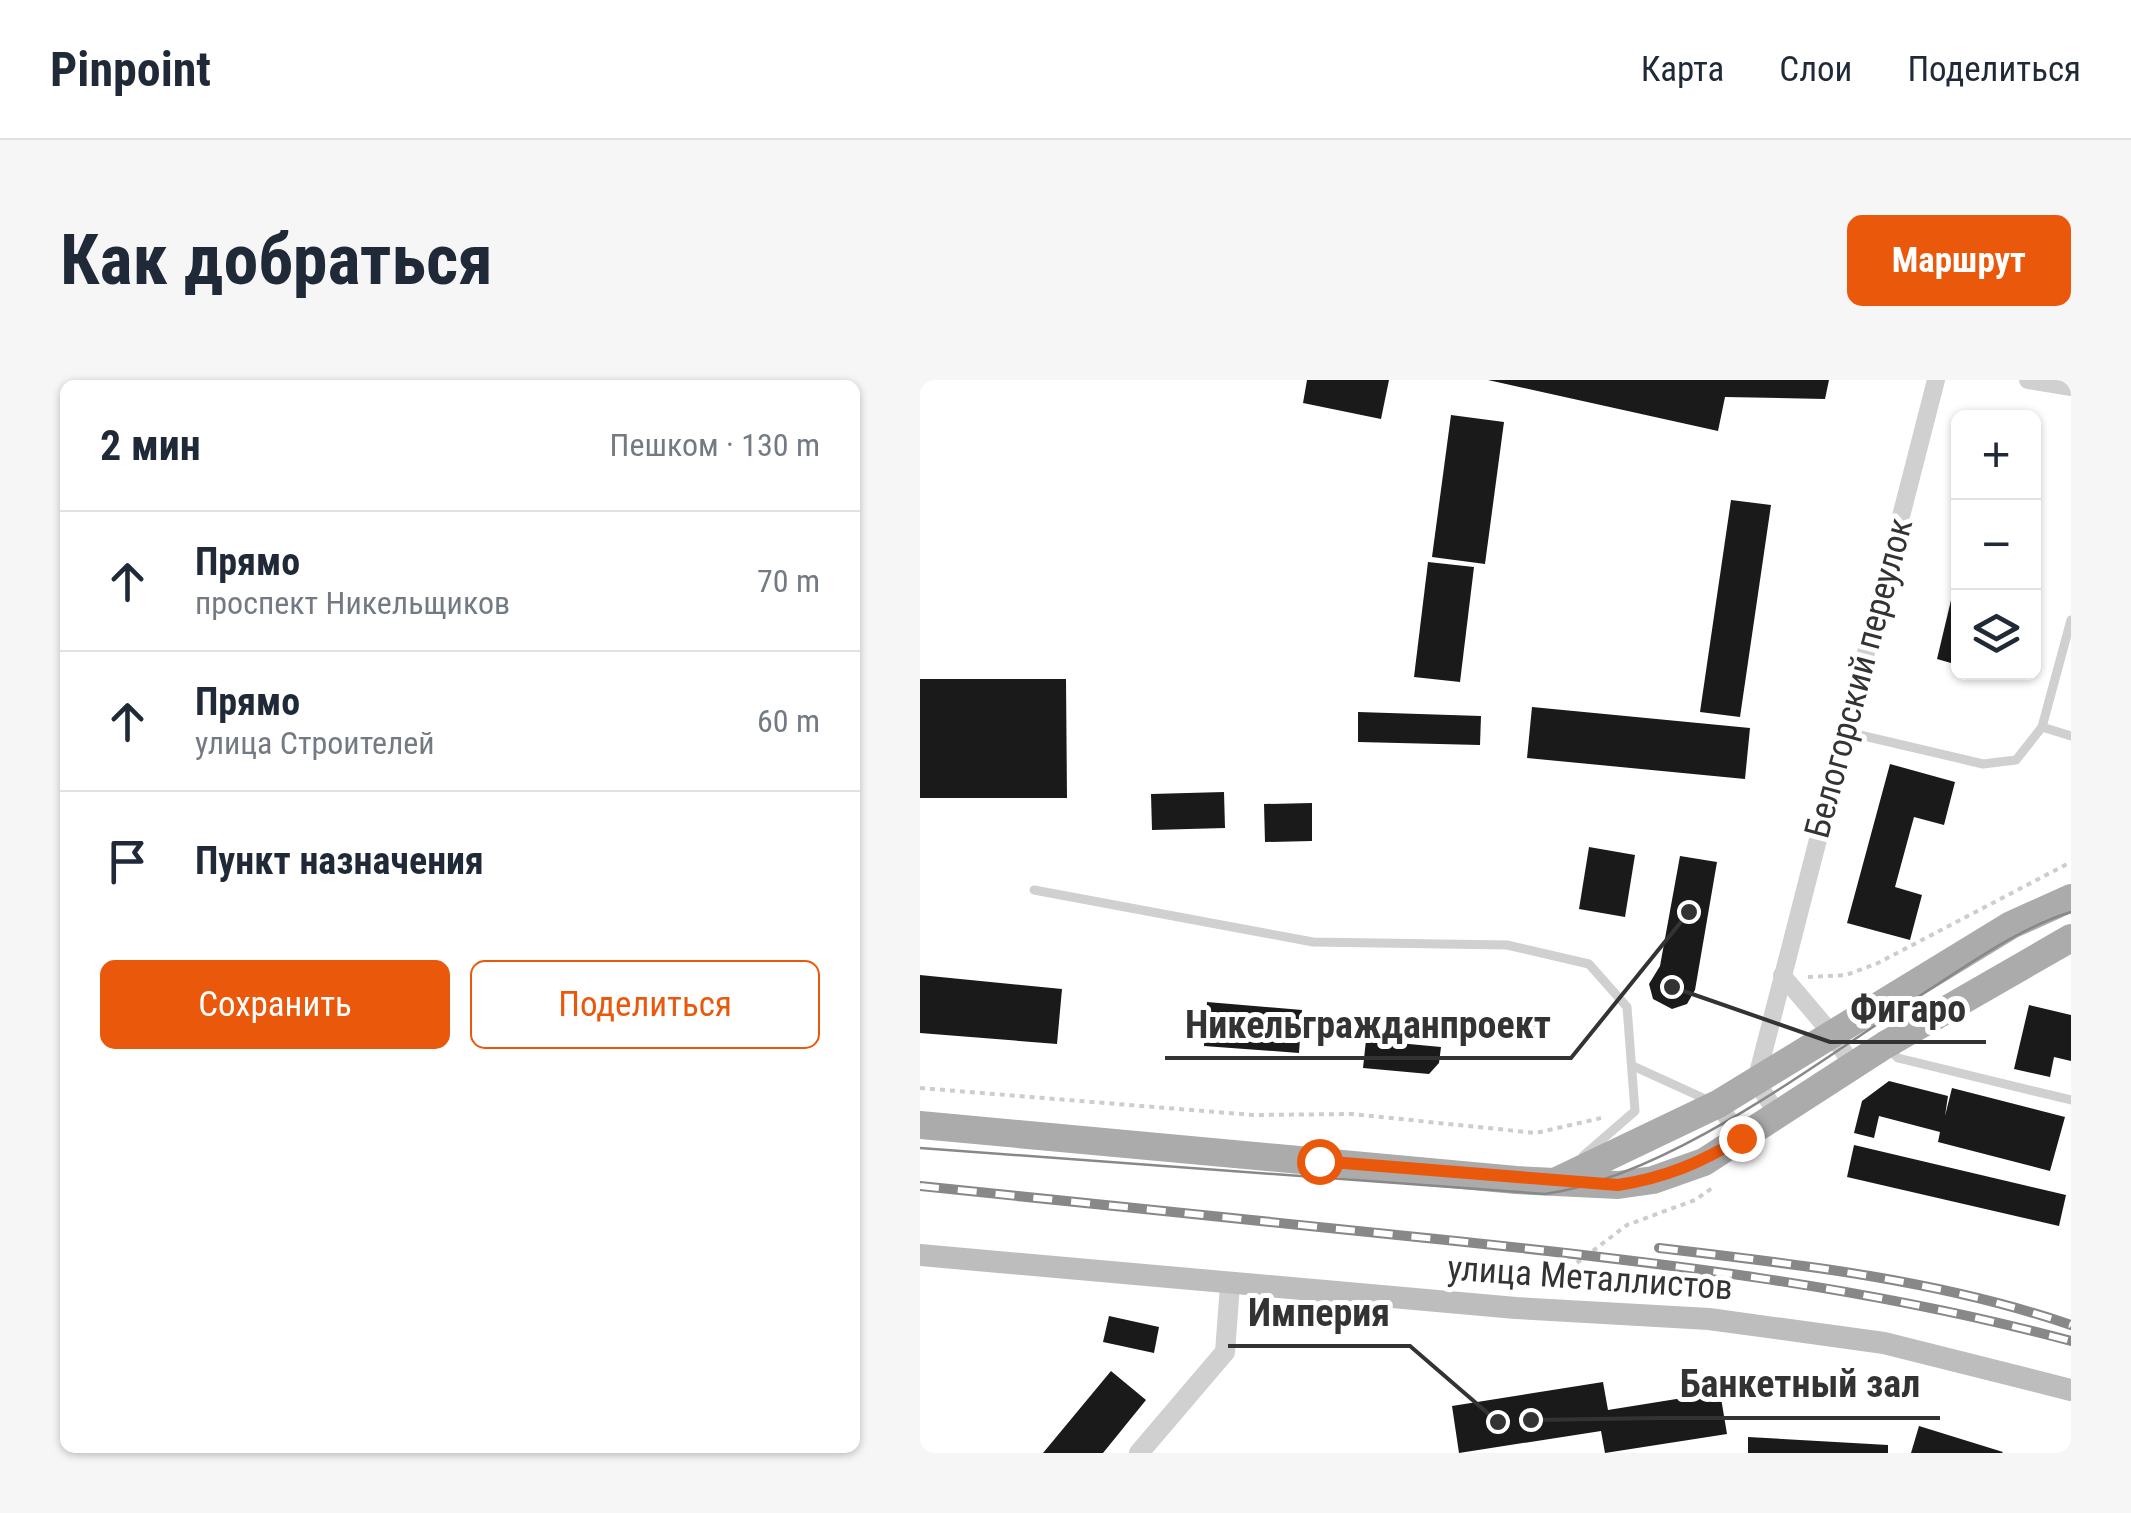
<!DOCTYPE html>
<html lang="ru">
<meta charset="utf-8">
<style>
:root{--surface:#fff;--page:#f6f6f7;--text:#1f2937;--muted:#747a83;--line:#e0e1e3;--accent:#ea580c}
body{margin:0;font-family:"Roboto Condensed",sans-serif;background:var(--page);color:var(--text)}
.controls{position:absolute;right:30px;top:30px;display:grid;overflow:hidden;border-radius:15px;box-shadow:0 2px 8px #0004}
.controls button{width:90px;height:90px;display:grid;place-items:center;padding:0;border:0;border-bottom:2px solid var(--line);background:var(--surface);color:var(--text);font:50px sans-serif}
.stop{position:absolute;width:30px;height:30px;margin:-22px;border:8px solid #ea580c;border-radius:50%;background:#fff}
.stop.end{background:#ea580c;border-color:#fff;box-shadow:0 2px 10px #0008}
.list{margin:0;padding:0;list-style:none}
h2{display:flex;justify-content:space-between;align-items:center;height:130px;margin:0;padding:0 40px;font-size:42px}
h2 small{font-size:32px;font-weight:400;color:var(--muted)}
.list li{display:grid;grid-template-columns:65px 1fr auto;gap:30px;align-items:center;box-sizing:border-box;height:140px;padding:0 40px;border-top:2px solid var(--line)}
.list b{display:block;font-size:38px;white-space:nowrap}
.list p{margin:0;font-size:32px;white-space:nowrap;color:var(--muted)}
.list em{font-size:32px;font-style:normal;color:var(--muted)}
.actions{display:flex;gap:20px;padding:30px 40px}
.actions a{flex:1;padding:22px 0;border:2px solid var(--accent);border-radius:15px;text-align:center;font-size:35px;color:var(--accent)}
.actions .main{background:var(--accent);color:#fff}
.icon{flex:none;width:55px;height:55px;fill:none;stroke:currentColor;stroke-width:2;stroke-linecap:round;stroke-linejoin:round}
.map{position:relative;flex:none;width:1151px;height:1073px;overflow:hidden;border-radius:15px}
header{display:flex;align-items:center;gap:60px;box-sizing:border-box;height:140px;padding:0 50px;background:var(--surface);border-bottom:2px solid var(--line)}
header strong{font-size:48px}
nav{display:flex;gap:55px;margin-inline-start:auto;font-size:35px}
.intro{display:flex;align-items:center;justify-content:space-between;box-sizing:border-box;height:240px;padding:0 60px}
h1{margin:0;font-size:70px}
.button{padding:25px 45px;border-radius:15px;background:var(--accent);color:#fff;font-size:35px;font-weight:700}
main{display:flex;gap:60px;padding:0 60px}
aside{flex:1;background:var(--surface);border-radius:15px;box-shadow:0 2px 8px #0004}
.map>svg:first-child{display:block}
.building{fill:#1a1a1a}
.lines{fill:none;stroke-linecap:round;stroke-linejoin:round}
.path{stroke:#cdcdcd;stroke-width:4;stroke-dasharray:5 5;stroke-linecap:butt}
.service{stroke:#d0d0d0;stroke-width:9}
.minor{stroke:#d0d0d0;stroke-width:18}
.tertiary{stroke:#d0d0d0;stroke-width:20}
.secondary{stroke:#bdbdbd;stroke-width:22}
.primary{stroke:#ababab;stroke-width:28}
.tram{stroke:#888;stroke-width:2.5}
.rail-casing{stroke:#888;stroke-width:10}
.rail{stroke:#fff;stroke-width:6;stroke-dasharray:19;stroke-linecap:butt}
.route{stroke:#ea580c;stroke-width:12}
.labels{text-anchor:middle;dominant-baseline:central;stroke-width:10;stroke-linejoin:round;paint-order:stroke}
.street-label{font-size:35px;fill:#333;stroke:#fff}
.leader{fill:none;stroke:#333;stroke-width:4}
.callout-dot{fill:#333;stroke:#fff;stroke-width:4}
.callout-label{font-size:38px;text-anchor:middle;font-weight:bold;fill:#333;stroke:#fff;stroke-width:10;stroke-linejoin:round;paint-order:stroke}
</style>
<header>
<strong>Pinpoint</strong>
<nav><a>Карта</a><a>Слои</a><a>Поделиться</a></nav>
</header>
<div class="intro"><h1>Как добраться</h1><a class="button">Маршрут</a></div>
<main>
<aside>
<h2>2 мин<small>Пешком · 130 m</small></h2>
<ul class="list">
<li><svg class="icon" aria-label="ahead" viewBox="0 0 24 24"><path d="M12 20V5M6 11l6-6 6 6"/></svg><div><b>Прямо</b><p>проспект Никельщиков</p></div><em>70 m</em></li>
<li><svg class="icon" aria-label="ahead" viewBox="0 0 24 24"><path d="M12 20V5M6 11l6-6 6 6"/></svg><div><b>Прямо</b><p>улица Строителей</p></div><em>60 m</em></li>
<li><svg class="icon" aria-label="arrive" viewBox="0 0 24 24"><path d="M6 21V4h12l-3 4 3 4H6"/></svg><div><b>Пункт назначения</b></div></li>
</ul>
<div class="actions"><a class="main">Сохранить</a><a>Поделиться</a></div>
</aside>
<div class="map">
<svg width="1151" height="1073" viewBox="0 0 1151 1073">
<rect width="100%" height="100%" fill="#fff"/>
<g class="building">
<polygon points="387,0 469,0 461,39 383,23"/>
<polygon points="568,0 909,0 905,19 805,17 798,51"/>
<polygon points="531,35 584,42 565,184 512,177"/>
<polygon points="811,120 851,125 820,337 780,332"/>
<polygon points="508,182 554,187 540,302 494,297"/>
<polygon points="1037,195 1038,196 1038,285 1017,279"/>
<polygon points="0,299 146,299 147,418 0,418"/>
<polygon points="612,327 830,348 825,399 607,378"/>
<polygon points="438,332 561,336 560,365 438,362"/>
<polygon points="970,384 1035,402 1024,445 994,437 975,507 1002,515 990,560 927,543"/>
<polygon points="304,412 305,448 232,450 231,414"/>
<polygon points="392,423 392,461 345,462 344,424"/>
<polygon points="669,467 715,475 705,537 659,529"/>
<polygon points="760,476 797,482 775,610 767,624 752,629 733,619 729,604 740,586"/>
<polygon points="0,595 142,609 137,664 0,653"/>
<polygon points="287,622 382,630 379,673 284,666"/>
<polygon points="1109,625 1151,635 1151,681 1134,677 1130,697 1094,689"/>
<polygon points="602,634 621,636 620,647 601,646"/>
<polygon points="446,660 521,667 519,683 509,694 443,688"/>
<polygon points="969,701 1028,716 1025,736 1032,708 1145,737 1130,791 1018,762 1020,752 959,736 954,758 934,753 942,721"/>
<polygon points="934,765 1146,815 1139,846 927,797"/>
<polygon points="189,936 239,947 234,973 183,962"/>
<polygon points="191,991 226,1020 183,1073 123,1073"/>
<polygon points="683,1002 688,1030 800,1012 807,1054 685,1073 681,1051 539,1073 532,1026"/>
<polygon points="999,1046 1083,1072 1082,1073 991,1073"/>
<polygon points="828,1057 968,1065 968,1073 828,1073"/>
</g>
<g class="lines">
<g class="path">
<polyline points="888,597 926,595 958,583 1151,482"/>
<polyline points="0,708 333,735 432,734 616,753 681,738"/>
<polyline points="625,907 707,845 775,820 795,806"/>
</g>
<g class="service">
<polyline points="1122,347 1151,356"/>
<polyline points="927,352 1063,384 1096,380 1122,347 1151,240"/>
<polyline points="114,510 393,562 587,565 669,584 707,627 715,731 663,776"/>
<polyline points="968,668 978,678 1151,720"/>
<polyline points="713,686 792,722"/>
</g>
<g class="minor">
<polyline points="1108,0 1151,7"/>
<polyline points="862,595 912,654 933,686"/>
<polyline points="798,724 821,758"/>
<polyline points="858,735 836,701 1016,0"/>
</g>
<polyline class="tertiary" points="219,1073 305,972 310,905"/>
<polyline class="secondary" points="0,875 596,928 789,939 964,963 1151,1010"/>
<g class="primary">
<polyline points="0,745 596,800 698,805 733,800 784,782 965,665 1151,558"/>
<polyline points="639,800 798,724 1091,545 1151,518"/>
</g>
<path class="tram" d="M 0,768 L 625,814 C 755,795 906,675 1018,604 C 1060,577 1103,547 1151,532"/>
<g class="rail-casing">
<g id="rail">
<path d="M 0,806 C 175,824 351,842 526,860 C 737,882 945,906 1151,961"/>
<path d="M 739,868 C 876,884 1020,900 1151,945"/>
</g>
</g>
<use href="#rail" class="rail"/>
</g>
<g class="lines">
<path class="route" d="M 399,781 L 698,805 C 744,798 781,783 821,758"/>
</g>
<g class="labels">
<g class="street-label">
<text transform="translate(939 298) rotate(-75)">Белогорский переулок</text>
<text transform="translate(670 898) rotate(4)">улица Металлистов</text>
</g>
</g>
<path class="leader" d="M752 607L910 662H1066M769 532L651 678H245M578 1042L490 966H308M611 1040L739 1038H1020"/>
<g class="callout-dot">
<circle cx="752" cy="607" r="10"/>
<circle cx="769" cy="532" r="10"/>
<circle cx="578" cy="1042" r="10"/>
<circle cx="611" cy="1040" r="10"/>
</g>
<g class="callout-label">
<text x="988" y="642">Фигаро</text>
<text x="448" y="658">Никельгражданпроект</text>
<text x="399" y="946">Империя</text>
<text x="880" y="1017">Банкетный зал</text>
</g>
</svg>
<div class="controls">
<button>+</button>
<button>−</button>
<button><svg class="icon" aria-label="layers" viewBox="0 0 24 24"><path d="M12 4l9 5-9 5-9-5zM3 14l9 5 9-5"/></svg></button>
</div>
<div class="stop" style="left:399px;top:781px"></div>
<div class="stop end" style="left:821px;top:758px"></div>
</div>
</main>
